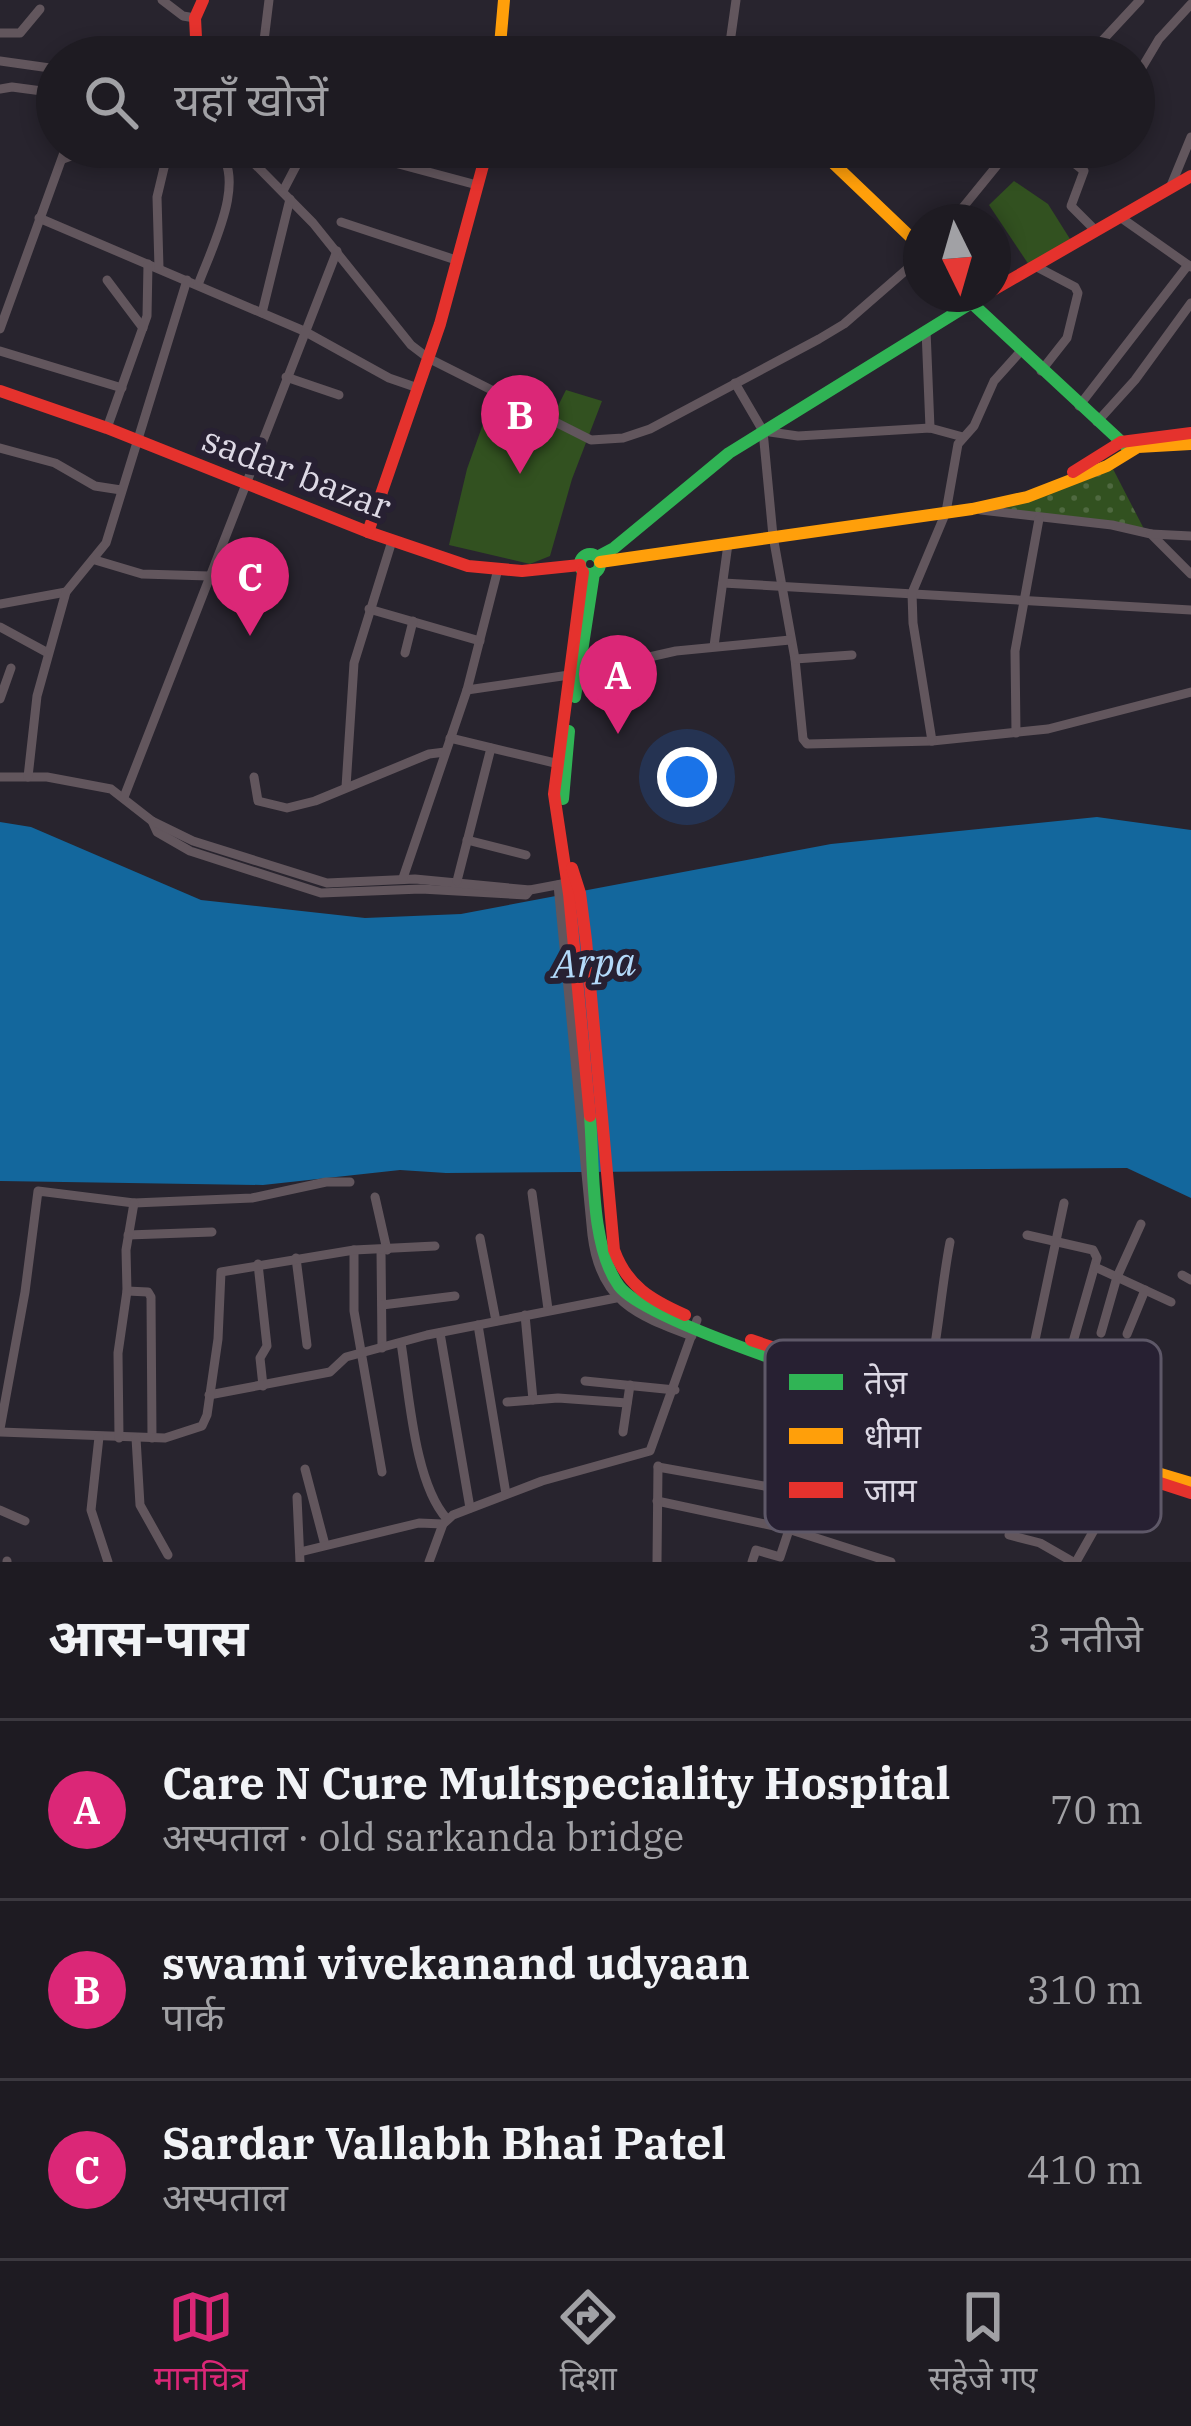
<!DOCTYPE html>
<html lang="hi">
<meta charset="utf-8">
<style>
:root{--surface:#1e1b22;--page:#2b282f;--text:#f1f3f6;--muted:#a1a1a5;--line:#3c3940;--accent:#db2777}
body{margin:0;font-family:"IBM Plex Serif","Noto Sans Devanagari",serif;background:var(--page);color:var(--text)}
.compass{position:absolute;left:903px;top:204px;width:108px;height:108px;border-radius:50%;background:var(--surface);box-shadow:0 6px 18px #0003;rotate:175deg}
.you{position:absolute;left:687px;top:777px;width:42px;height:42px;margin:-30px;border:9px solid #fff;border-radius:50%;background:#1a73e8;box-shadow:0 0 0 18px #1a73e833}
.badge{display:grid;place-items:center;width:78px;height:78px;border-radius:50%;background:var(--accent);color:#fff;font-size:39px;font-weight:700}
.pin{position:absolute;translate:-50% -99px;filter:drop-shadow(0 3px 6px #0008)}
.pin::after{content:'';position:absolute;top:63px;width:42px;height:36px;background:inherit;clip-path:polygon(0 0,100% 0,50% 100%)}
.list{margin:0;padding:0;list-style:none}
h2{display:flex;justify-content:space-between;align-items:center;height:156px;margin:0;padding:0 48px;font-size:51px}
h2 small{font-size:39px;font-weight:400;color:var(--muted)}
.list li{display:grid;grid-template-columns:78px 1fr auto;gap:36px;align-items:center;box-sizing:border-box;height:180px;padding:0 48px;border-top:3px solid var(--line)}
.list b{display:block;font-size:45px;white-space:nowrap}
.list p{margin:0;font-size:39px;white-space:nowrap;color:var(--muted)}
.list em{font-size:39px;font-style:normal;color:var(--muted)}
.icon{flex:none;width:66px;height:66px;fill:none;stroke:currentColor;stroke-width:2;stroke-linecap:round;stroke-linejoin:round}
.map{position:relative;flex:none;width:1191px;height:1562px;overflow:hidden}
.search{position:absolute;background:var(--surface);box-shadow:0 6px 18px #0003;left:36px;right:36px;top:36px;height:132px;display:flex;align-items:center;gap:30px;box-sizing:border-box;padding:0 42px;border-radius:66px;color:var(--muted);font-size:45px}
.sheet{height:696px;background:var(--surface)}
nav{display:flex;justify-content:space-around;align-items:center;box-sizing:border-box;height:168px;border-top:3px solid var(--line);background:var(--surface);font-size:33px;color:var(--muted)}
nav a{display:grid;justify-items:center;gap:6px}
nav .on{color:var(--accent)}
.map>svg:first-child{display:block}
.green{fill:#325120}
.garden{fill:url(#garden-dots)}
.water{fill:#13679d}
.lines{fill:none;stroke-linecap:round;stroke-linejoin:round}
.street{stroke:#62565d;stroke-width:9}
.fast{stroke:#30b455;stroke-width:12}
.slow{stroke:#ff9f0a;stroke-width:12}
.jam{stroke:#e5322d;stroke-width:12}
.labels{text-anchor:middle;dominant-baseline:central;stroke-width:12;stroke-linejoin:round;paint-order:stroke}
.street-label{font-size:36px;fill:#ddd9e5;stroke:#272032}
.water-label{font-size:39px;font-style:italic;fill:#b4dafa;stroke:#272032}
.key{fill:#272032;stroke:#5e5868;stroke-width:3}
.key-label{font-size:33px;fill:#ddd9e5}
</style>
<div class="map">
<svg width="1191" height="1562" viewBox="0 0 1191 1562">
<defs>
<pattern id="garden-dots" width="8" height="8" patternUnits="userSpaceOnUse" patternTransform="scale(3)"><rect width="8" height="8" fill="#325120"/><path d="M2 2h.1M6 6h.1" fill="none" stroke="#4f6940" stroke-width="1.8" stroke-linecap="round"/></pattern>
</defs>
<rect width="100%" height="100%" fill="#28242e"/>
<g class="green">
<polygon points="1014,181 1048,204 1070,239 1029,265 989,205"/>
<polygon points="566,390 602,401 572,479 550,556 530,564 449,545 467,469 494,393 553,416"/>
</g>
<polygon class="garden" points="1113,469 1144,529 1001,510"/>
<polygon class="water" points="1097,817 1191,830 1191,1198 1127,1168 446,1173 400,1170 263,1185 0,1181 0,822 31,827 201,900 365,918 461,914 831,844"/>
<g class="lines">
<g class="street">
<polyline points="162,0 183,16 195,18"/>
<polyline points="0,33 20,33 40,9"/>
<polyline points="262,57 269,0"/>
<polyline points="728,57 736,0"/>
<polyline points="1087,57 1140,0"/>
<polyline points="0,61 57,69"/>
<polyline points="1134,81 1159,39 1191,4"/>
<polyline points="0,89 12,87 57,93"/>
<polyline points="238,147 313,223 411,345 428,358 591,440 623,438 650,429 819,339 844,324 921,257"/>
<polyline points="1054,147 1084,171 1071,206 1096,231"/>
<polyline points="63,159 95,147"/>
<polyline points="391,162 477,185"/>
<polyline points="1170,188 1191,137"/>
<polyline points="283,191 306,147"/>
<polyline points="1120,217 1191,267"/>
<polyline points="39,218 304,331 389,378 418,388"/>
<polyline points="341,222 456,260"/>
<polyline points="951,222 1012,147"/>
<polyline points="1035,266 1075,287 1078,293 1067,338 1041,371"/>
<polyline points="159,268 157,197 169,147"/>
<polyline points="107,280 143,328"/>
<path d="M 198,285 C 211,249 250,176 215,147"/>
<polyline points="262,313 290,199"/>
<polyline points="0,329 66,147"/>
<polyline points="926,330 930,428"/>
<polyline points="0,351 122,388"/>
<polyline points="286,377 339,395"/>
<polyline points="735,383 763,431 773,536 795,659 803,739 807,744 932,741 1048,729 1191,692"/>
<polyline points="1079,406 1188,265"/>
<polyline points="1097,422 1135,380 1191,303"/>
<polyline points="107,428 147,316 148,264"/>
<polyline points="763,431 798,436 930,428 963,437"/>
<polyline points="0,448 55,463 95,486 121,490"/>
<polyline points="981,510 1112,525 1151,534 1191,574"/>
<polyline points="1151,534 1191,536"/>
<polyline points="95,560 142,574 209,576"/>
<polyline points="723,583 1191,610"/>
<polyline points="0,604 66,592"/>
<polyline points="369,609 480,641"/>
<polyline points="0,627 48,653"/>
<polyline points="714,646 728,544"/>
<polyline points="405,653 413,621"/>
<polyline points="795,659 852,655"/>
<polyline points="467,690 569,675 676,651 790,640"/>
<polyline points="0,699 11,668"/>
<polyline points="1016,733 1015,651 1039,519"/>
<polyline points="450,738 555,763"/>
<polyline points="932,741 913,623 912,593 946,512 958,444 974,426 994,381 1020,352"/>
<polyline points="0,777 47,777 111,789 152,821 157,832 190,851 321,893 421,889 526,895 530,890 567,883"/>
<polyline points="28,777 37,696 66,592 106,543 187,280"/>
<polyline points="254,777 258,801 287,808 315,801 429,754 445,752"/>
<polyline points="346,787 354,663 392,541"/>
<polyline points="124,797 337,251"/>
<polyline points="152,821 193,841 327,883 415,879 530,890"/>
<polyline points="467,840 526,855"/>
<polyline points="403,878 467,690 498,569"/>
<polyline points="457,881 491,748"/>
<path d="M 558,885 L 592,1235 C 600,1301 635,1315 692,1336"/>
<polyline points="532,1193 548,1309"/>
<polyline points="375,1197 387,1250"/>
<polyline points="128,1235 212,1232"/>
<polyline points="1027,1235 1093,1250 1097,1258 1069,1356 1036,1434"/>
<polyline points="480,1238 496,1321"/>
<polyline points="354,1250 354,1311 382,1472"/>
<polyline points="381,1250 382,1348"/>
<polyline points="296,1258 307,1345"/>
<polyline points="258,1264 267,1346 260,1358 263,1386"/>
<polyline points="1095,1267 1171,1302"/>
<polyline points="1182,1275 1191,1280"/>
<polyline points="127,1291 148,1292 151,1297 152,1438"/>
<polyline points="382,1305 455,1296"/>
<polyline points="525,1315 533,1400"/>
<polyline points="478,1325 506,1494"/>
<polyline points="440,1333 470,1508"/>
<polyline points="1101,1333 1117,1277 1141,1224"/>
<polyline points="1127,1334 1145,1290"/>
<path d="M 401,1343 C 409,1391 414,1483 447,1519"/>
<polyline points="585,1381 675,1390"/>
<polyline points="209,1395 330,1372 346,1357 427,1335 616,1298"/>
<path d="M 925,1397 C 938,1345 940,1294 950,1242"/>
<polyline points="507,1402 558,1398 627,1403"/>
<polyline points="0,1429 25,1292 38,1191 134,1203 252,1198 326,1182 350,1182"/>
<polyline points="0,1432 165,1438 202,1426 207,1415 218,1339 221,1272 354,1250 435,1246"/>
<polyline points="623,1432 630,1385"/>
<polyline points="1004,1433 1035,1340 1064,1203"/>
<polyline points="99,1437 91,1510 108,1562"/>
<polyline points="119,1438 118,1353 127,1291 126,1250 134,1203"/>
<polyline points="136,1438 140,1505 168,1555"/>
<polyline points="658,1467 803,1493"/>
<polyline points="305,1469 325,1545"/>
<polyline points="297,1497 300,1562"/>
<polyline points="657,1501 788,1529 891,1562"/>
<polyline points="0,1510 25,1521"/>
<polyline points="1009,1535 1040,1543 1073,1562"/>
<polyline points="300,1552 419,1523 443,1524"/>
<polyline points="7,1561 7,1562"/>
<polyline points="429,1562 443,1524 453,1515 542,1481 650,1451 697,1320"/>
<polyline points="657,1562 658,1466"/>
<polyline points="752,1562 756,1550 780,1557 827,1415 837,1369"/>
<polyline points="1076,1562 1128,1470"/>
</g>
<g class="fast">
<polyline points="962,294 1128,448"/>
<circle cx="590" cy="564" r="10"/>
<polyline points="597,557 614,548 729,453 986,294"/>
<polyline points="575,697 594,573"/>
<polyline points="563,799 569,731"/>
<path d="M 590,1116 C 594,1165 590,1246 619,1286 C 652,1330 944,1413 1012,1435"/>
</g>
<g class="slow">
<polyline points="499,57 504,0"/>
<polyline points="804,147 833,163 921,247"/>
<polyline points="600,562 972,509 1027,497 1107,466 1138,447 1191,444"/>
<polyline points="1127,1464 1191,1483"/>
</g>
<g class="jam">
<polyline points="197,57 195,18 203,0"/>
<polyline points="993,290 1191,176"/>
<polyline points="0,391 107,428 368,532 468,566 522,571 580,565"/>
<polyline points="1073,472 1121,442 1191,433"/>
<polyline points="368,532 440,324 488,147"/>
<polyline points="583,572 554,794 569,894 590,1116"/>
<path d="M 572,868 L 580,893 L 586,940 L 614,1250 C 627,1286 651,1300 685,1315"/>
<polyline points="751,1340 798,1356"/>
<polyline points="1012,1435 1191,1493"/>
</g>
</g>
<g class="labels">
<g class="street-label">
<text transform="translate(297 472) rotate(21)">sadar bazar</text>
</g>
<g class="water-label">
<text transform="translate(594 962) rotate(-2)">Arpa</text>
</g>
</g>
<rect x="765" y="1340" width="396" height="192" rx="18" class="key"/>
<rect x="789" y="1374" width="54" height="16" fill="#30b455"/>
<rect x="789" y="1428" width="54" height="16" fill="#ff9f0a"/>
<rect x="789" y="1482" width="54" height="16" fill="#e5322d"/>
<g class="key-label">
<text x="864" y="1394">तेज़</text>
<text x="864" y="1448">धीमा</text>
<text x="864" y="1502">जाम</text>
</g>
</svg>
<svg class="compass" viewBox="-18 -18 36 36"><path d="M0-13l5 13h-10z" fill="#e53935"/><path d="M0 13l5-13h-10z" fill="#a1a1a5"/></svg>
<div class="you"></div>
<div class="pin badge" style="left:618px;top:734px">A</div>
<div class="pin badge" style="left:520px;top:474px">B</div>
<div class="pin badge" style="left:250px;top:636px">C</div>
<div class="search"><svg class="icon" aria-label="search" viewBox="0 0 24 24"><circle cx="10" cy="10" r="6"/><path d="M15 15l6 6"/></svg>यहाँ खोजें</div>
</div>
<section class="sheet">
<h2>आस-पास<small>3 नतीजे</small></h2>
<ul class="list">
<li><span class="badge">A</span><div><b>Care N Cure Multspeciality Hospital</b><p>अस्पताल · old sarkanda bridge</p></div><em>70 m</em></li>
<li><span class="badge">B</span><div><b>swami vivekanand udyaan</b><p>पार्क</p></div><em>310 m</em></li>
<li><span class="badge">C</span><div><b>Sardar Vallabh Bhai Patel</b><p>अस्पताल</p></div><em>410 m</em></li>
</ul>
</section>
<nav>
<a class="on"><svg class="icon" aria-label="map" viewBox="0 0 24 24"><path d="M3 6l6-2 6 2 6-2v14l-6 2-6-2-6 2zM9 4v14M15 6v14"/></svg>मानचित्र</a>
<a><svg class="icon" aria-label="directions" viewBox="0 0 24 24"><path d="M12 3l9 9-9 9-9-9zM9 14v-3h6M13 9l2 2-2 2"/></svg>दिशा</a>
<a><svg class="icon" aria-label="saved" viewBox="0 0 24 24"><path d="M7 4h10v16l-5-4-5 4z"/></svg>सहेजे गए</a>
</nav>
